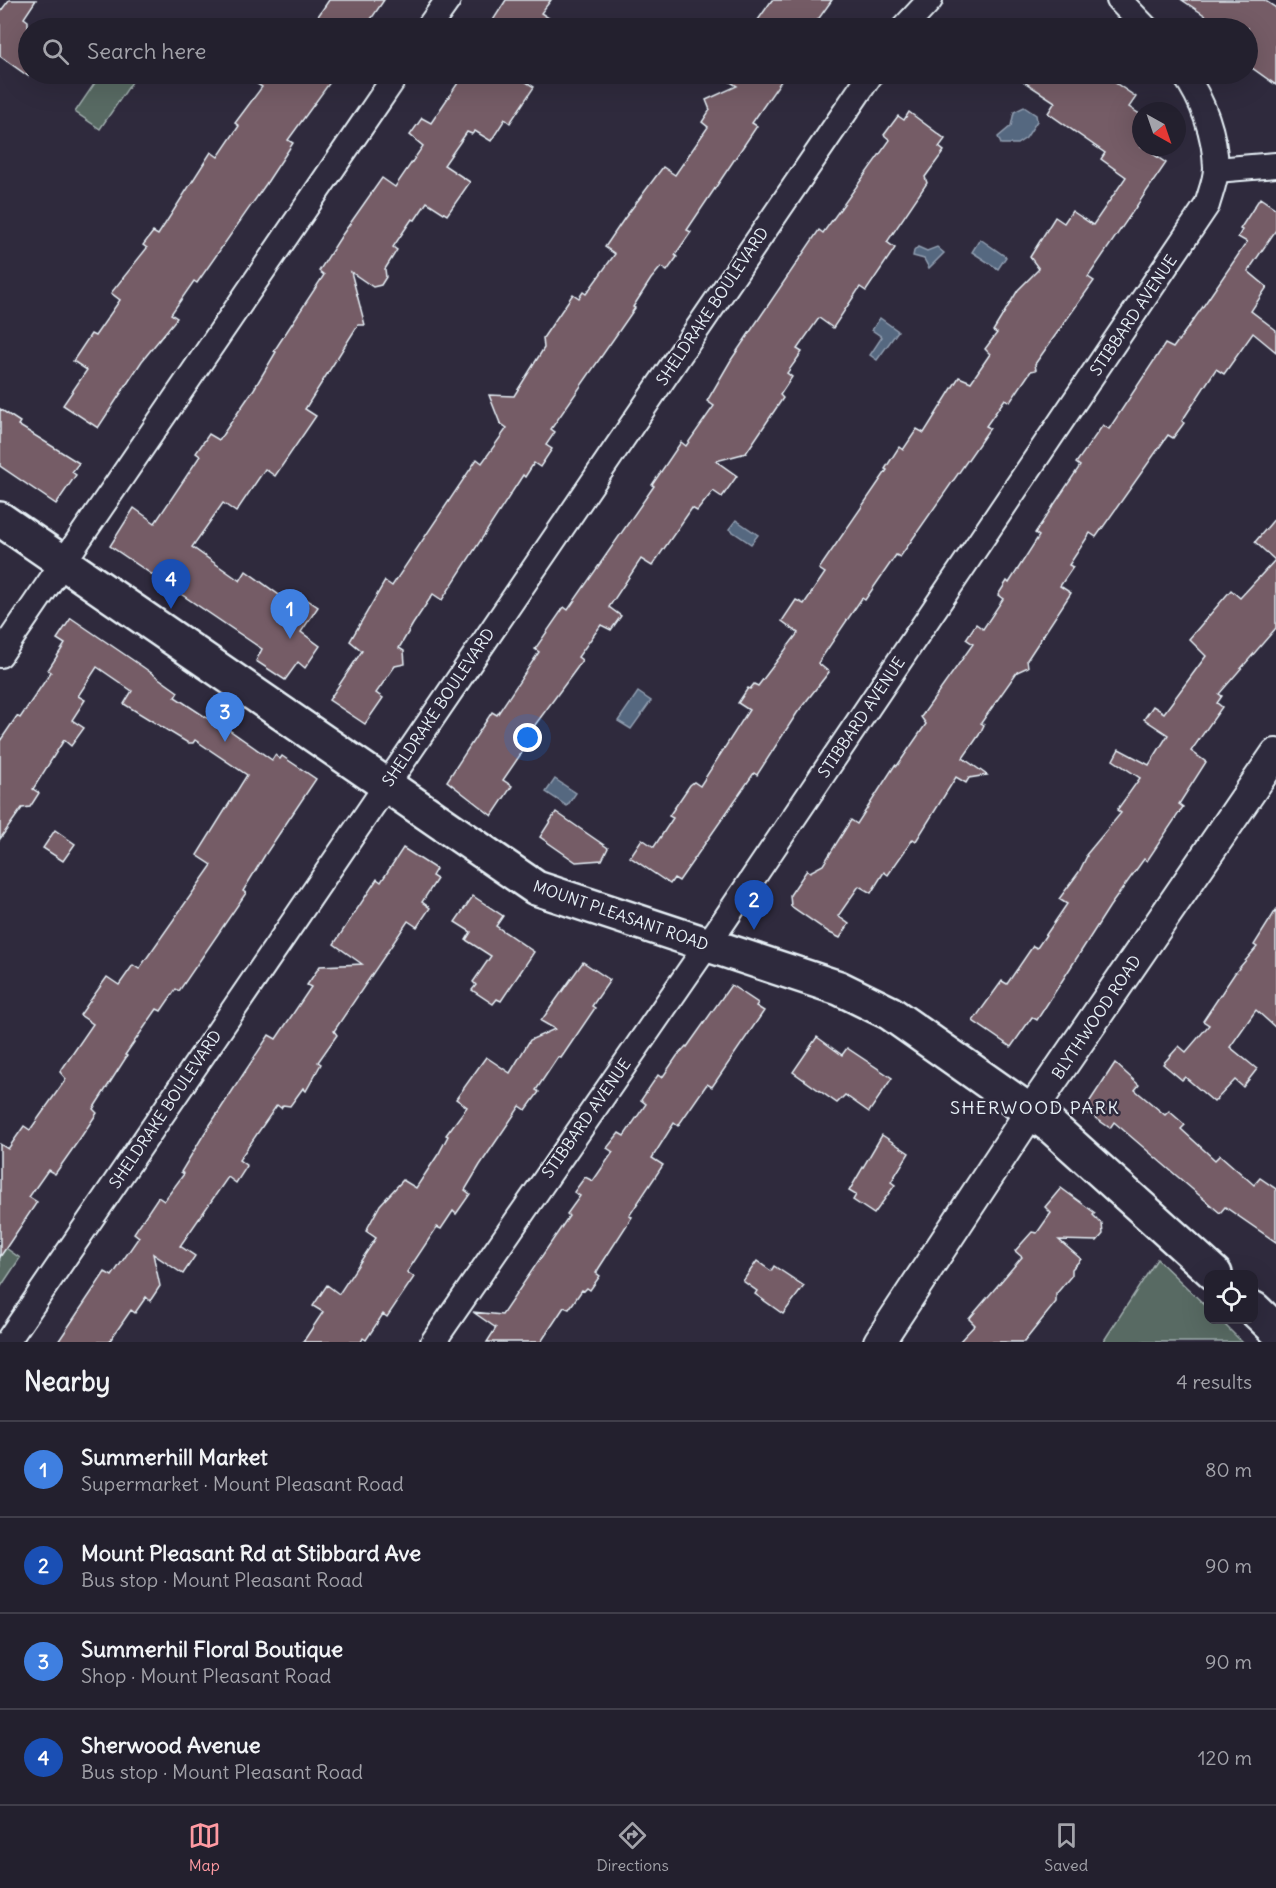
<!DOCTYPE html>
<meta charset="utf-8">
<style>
:root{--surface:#23202e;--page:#2b2836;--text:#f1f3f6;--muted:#a3a3aa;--line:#403e4a;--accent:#ff9aa2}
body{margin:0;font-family:Delius,sans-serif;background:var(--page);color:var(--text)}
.controls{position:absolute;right:18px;bottom:18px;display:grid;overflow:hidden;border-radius:12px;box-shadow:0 6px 24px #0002}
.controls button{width:54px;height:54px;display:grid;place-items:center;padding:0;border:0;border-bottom:2px solid var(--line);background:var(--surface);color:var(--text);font:30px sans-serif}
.compass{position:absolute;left:1132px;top:102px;width:54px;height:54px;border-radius:50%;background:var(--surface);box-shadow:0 6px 24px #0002;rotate:140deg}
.you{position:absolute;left:528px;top:738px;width:21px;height:21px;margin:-15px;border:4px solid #fff;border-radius:50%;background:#1a73e8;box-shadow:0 0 0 9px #1a73e833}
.badge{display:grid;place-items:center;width:39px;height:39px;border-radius:50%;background:var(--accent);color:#fff;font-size:20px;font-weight:700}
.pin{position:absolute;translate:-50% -50px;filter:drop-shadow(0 2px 3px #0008)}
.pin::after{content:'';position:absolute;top:32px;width:21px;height:18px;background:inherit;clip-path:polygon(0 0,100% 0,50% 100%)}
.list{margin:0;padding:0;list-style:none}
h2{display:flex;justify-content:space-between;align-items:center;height:78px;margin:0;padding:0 24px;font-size:26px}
h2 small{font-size:20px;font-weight:400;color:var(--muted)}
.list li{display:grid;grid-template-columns:39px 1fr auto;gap:18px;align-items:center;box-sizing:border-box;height:96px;padding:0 24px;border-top:2px solid var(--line)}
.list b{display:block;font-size:22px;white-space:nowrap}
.list p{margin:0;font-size:20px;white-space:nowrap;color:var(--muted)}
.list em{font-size:20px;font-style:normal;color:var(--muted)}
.icon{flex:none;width:33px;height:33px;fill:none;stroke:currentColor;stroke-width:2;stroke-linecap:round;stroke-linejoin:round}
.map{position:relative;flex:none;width:1276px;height:1342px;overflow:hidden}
.search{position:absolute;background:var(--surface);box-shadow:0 6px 24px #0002;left:18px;right:18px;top:18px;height:66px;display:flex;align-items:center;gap:15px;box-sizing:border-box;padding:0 21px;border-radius:33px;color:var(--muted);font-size:22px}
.sheet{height:462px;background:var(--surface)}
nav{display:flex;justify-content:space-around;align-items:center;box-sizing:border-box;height:84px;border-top:2px solid var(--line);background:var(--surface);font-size:16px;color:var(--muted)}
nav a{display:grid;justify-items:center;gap:3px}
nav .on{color:var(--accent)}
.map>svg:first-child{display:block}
.green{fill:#596b64;stroke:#a0aeae;stroke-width:1.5}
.water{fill:#556780;stroke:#909eb0;stroke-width:1.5}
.building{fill:#745c66;stroke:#e8f1f8;stroke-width:1.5}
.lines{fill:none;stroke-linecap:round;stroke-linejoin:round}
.minor-casing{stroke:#e8f1f8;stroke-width:28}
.tertiary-casing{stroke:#e8f1f8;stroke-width:34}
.secondary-casing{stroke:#e8f1f8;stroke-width:38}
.minor{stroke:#2f2a3d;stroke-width:24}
.tertiary{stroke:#2f2a3d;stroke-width:30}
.secondary{stroke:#2f2a3d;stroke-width:33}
.labels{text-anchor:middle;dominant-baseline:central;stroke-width:5;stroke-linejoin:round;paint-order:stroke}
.street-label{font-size:16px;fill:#e8f1f8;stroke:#2f2a3d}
.neighbourhood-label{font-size:18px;letter-spacing:1.5px;fill:#e8f1f8;stroke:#2f2a3d}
</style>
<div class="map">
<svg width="1276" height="1342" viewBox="0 0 1276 1342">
<rect width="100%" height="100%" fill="#2f2a3d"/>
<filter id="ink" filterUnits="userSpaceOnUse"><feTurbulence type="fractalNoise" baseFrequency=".0167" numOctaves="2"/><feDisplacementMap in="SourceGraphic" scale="12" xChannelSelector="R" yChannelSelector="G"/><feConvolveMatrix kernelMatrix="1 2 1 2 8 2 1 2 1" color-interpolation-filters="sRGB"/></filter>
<g filter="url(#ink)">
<g class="green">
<polygon points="101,74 120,74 132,82 100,129 75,112"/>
<polygon points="0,1244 20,1258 0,1288"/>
<polygon points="1157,1259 1208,1308 1208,1320 1220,1320 1242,1342 1103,1342"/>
</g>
<g class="water">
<polygon points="1024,107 1036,115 1037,121 1026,138 1017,144 1001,144 998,137 1011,126 1014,112"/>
<polygon points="980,239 1006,257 998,269 972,252"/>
<polygon points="918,247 927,251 937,247 944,253 929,268 924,259 913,256 914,251"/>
<polygon points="880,318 898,331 877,360 870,355 882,337 872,330"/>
<polygon points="736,520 758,535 751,544 729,529"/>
<polygon points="638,692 651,701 631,729 618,721"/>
<polygon points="555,779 576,793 567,806 546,792"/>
</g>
<g class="building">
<polygon points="9,0 36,0 24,18 28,21 28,76 0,56 0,12"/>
<polygon points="329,0 384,0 365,28 310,28"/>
<polygon points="506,0 551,0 541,13 564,28 488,28"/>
<polygon points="772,0 832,0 812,28 770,28 758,20"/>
<polygon points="1182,0 1264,0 1276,8 1276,85 1248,65 1248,28 1224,28"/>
<polygon points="242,74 299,74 309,80 317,74 336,74 288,140 293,143 266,184 197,283 194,281 171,314 177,318 142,361 98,428 63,405 87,370 73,361 91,334 95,336 120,300 111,293 147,248 143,245 153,232 158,235 211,152 218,157 239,126 235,123 262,87"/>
<polygon points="464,74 514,74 534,87 510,123 505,119 491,141 475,131 472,134 467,132 444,165 470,182 447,215 427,202 415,220 412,219 393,247 397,250 385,269 386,277 381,285 373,287 351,272 365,325 358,325 305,409 316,416 275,476 265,469 236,512 223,503 192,547 240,581 246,571 293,605 300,595 318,607 301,632 320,646 305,668 298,662 285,680 256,661 262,649 110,546 134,508 155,523 200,456 196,453 209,434 219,440 254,389 276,352 274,351 324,275 319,271 342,235 382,178 395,187 423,146 410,135 422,118 431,123"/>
<polygon points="718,74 786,74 752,123 757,126 687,230 691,232 675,255 677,257 667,271 661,267 651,279 633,307 635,308 551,429 555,432 546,445 552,449 540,467 534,463 525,477 523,475 442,600 433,594 413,624 399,648 404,651 405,664 395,666 376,693 383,698 365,724 329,700 362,651 350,641 385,581 392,586 477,459 482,463 507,428 500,423 489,395 514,396 544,348 543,338 573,294 579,298 583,292 586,294 615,254 605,247 624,219 663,167 675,175 708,127 702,122 710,110 706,100 737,86"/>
<polygon points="1012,74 1102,74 1136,97 1129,107 1141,115 1141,147 1157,147 1153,154 1166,163 1088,277 1094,281 1035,364 1036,370 1031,371 1010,402 1005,399 986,426 990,428 900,557 896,555 865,600 862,598 818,663 829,672 797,713 757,775 754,773 679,881 674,878 670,884 630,857 642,839 654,847 673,818 669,816 690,785 694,782 700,786 749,710 738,703 748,688 750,689 754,684 758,686 798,633 782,621 796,600 804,604 825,573 819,569 887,470 885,469 899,447 903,450 917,429 924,433 959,377 971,382 990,354 985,349 997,333 993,331 1018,290 1039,269 1030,257 1055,217 1064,223 1072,211 1093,225 1126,177 1101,159 1105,153 1048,113 1055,102"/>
<polygon points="909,112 945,139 939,147 944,151 925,177 927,183 887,242 895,248 866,291 860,287 833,328 819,318 797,349 802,352 787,373 792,377 780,395 783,398 746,453 716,461 737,476 722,497 713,491 697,511 692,508 652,566 641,559 609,607 621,616 611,630 601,625 578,657 582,660 577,668 532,729 536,732 503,780 512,786 492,816 447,781 492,712 497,715 539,652 535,649 564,607 568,610 654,486 652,485 681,442 686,446 714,406 707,401 731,360 819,230 823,233 890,140 884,135 898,116 904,120"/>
<polygon points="1260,198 1276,209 1276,230 1248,271 1267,287 1251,311 1276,330 1276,352 1253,333 1224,374 1216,369 1182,421 1184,423 1173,438 1168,435 1096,537 1090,533 1069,565 1073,567 1060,586 1071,593 1027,660 1028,667 1017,672 981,723 984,725 979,735 963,758 987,775 969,778 966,783 956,777 916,841 913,839 888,875 884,872 871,893 859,886 838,916 849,924 840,938 830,933 791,906 790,895 807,870 810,872 823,865 851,820 857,824 895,765 897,766 926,724 921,717 973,644 966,639 976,624 983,629 1003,599 998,595 1007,581 1009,583 1039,536 1035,533 1080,466 1076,463 1103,425 1109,429 1165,344 1173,348 1202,308 1247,242 1238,237 1242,230 1240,229"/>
<polygon points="0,409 20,422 18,425 79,463 72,472 76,475 56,504 0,466"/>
<polygon points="1276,517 1276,628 1219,694 1222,696 1217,703 1222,707 1191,751 1206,762 1179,804 1183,807 1147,861 1144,859 1110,906 1037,1020 1032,1017 1011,1047 973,1021 1002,981 1007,984 1033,946 1037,948 1067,904 1059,899 1079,872 1087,856 1086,855 1121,813 1117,810 1140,778 1113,760 1119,749 1149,765 1168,735 1144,719 1153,706 1164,713 1206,656 1189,639 1231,590 1240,598 1275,560 1255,542"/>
<polygon points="71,618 143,667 178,692 175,697 210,720 212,718 272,760 275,755 280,759 282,756 316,779 265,855 243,891 246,893 179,991 176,989 161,1011 157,1009 125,1055 127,1056 93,1109 97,1113 81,1137 55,1174 48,1170 29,1197 37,1202 0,1257 0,1144 8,1149 24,1126 30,1130 66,1079 60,1072 93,1024 80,1015 107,977 119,985 133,965 139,969 212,865 197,855 247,775 195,740 193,743 188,743 124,704 132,691 97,667 78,696 85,700 72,720 84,728 71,746 64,740 33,789 39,793 30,807 22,808 0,839 0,741 17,716 20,718 51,672 48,670 65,644 57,639"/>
<polygon points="556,812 608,848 602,860 576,862 540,837"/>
<polygon points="55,830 75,844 63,861 43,848"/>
<polygon points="403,848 436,869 432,876 437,879 422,902 430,908 417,927 408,921 334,1031 337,1035 318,1062 321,1064 306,1091 303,1088 290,1106 283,1105 281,1108 277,1105 239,1160 247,1166 236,1183 228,1177 180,1246 195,1256 183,1274 153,1254 160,1286 150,1301 146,1297 135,1313 131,1310 109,1342 58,1342 105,1272 112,1276 139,1237 134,1233 158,1197 164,1201 184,1174 181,1172 204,1134 269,1035 276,1039 311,987 307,985 320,966 362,964 334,944 377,879 381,882"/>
<polygon points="473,896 503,916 496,926 534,952 501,1001 497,999 493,1004 472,990 476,985 473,982 491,956 466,940 471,932 455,922"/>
<polygon points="1276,910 1276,1028 1256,1010 1230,1047 1257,1069 1243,1087 1235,1080 1214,1102 1185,1077 1182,1080 1163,1064 1179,1046 1186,1052 1209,1025 1203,1021 1235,973 1257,947 1254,945"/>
<polygon points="583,962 610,980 592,1006 595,1008 561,1058 558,1057 536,1090 539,1092 526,1110 520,1106 480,1165 465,1190 470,1194 456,1214 453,1211 441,1229 437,1227 407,1272 414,1277 387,1317 383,1314 366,1340 363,1338 361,1342 303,1342 323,1312 313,1306 327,1285 339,1294 376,1238 366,1231 380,1205 403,1180 416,1188 439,1153 448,1136 446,1135 467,1107 456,1099 486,1057 510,1073 530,1040 555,1029 541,1021"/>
<polygon points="731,985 758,1003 756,1006 764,1011 712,1087 707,1084 678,1126 674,1123 652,1158 663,1165 629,1216 632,1217 599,1268 596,1273 600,1276 590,1290 587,1288 584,1291 582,1290 569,1309 564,1307 541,1342 487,1342 496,1328 473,1312 502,1315 569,1216 567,1214 580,1196 574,1192 585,1177 593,1181 613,1152 607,1148 619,1133 624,1136 646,1104 641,1100 658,1075 662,1078 677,1056 686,1046 687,1047"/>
<polygon points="817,1037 842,1055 847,1048 892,1078 869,1112 845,1095 837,1103 793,1072"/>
<polygon points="1115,1063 1139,1085 1135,1090 1165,1115 1169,1111 1185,1125 1181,1129 1215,1160 1220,1155 1254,1185 1260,1178 1276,1189 1276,1242 1225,1207 1220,1213 1114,1122 1110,1128 1084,1110"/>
<polygon points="882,1135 909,1153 891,1182 895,1185 874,1214 853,1200 856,1195 849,1191"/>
<polygon points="1061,1188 1095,1213 1093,1215 1102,1224 1103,1234 1097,1241 1059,1240 1081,1259 1072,1269 1072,1275 1056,1294 1056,1302 1024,1342 959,1342 975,1325 969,1319 1022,1257 1015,1251 1032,1232 1037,1233 1051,1213 1045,1207"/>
<polygon points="757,1261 771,1271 774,1266 804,1286 783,1314 755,1294 757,1291 743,1281"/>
</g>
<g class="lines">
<g class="minor-casing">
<g id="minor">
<polyline points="1119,0 1146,28"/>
<polyline points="428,28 448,0"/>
<polyline points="904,28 930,0"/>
<polyline points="1216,170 1276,165"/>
<polyline points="0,655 397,74"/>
<polyline points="7,1342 871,74"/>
<path d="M 433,1342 L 726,918 L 1207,205 C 1210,194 1216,180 1216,168 C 1215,135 1203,100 1184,74"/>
</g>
</g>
<g class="tertiary-casing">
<polyline id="tertiary" points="879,1342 1031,1111 1276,754"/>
</g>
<g class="secondary-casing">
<g id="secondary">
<polyline points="0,519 536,888 839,988 890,1013 1052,1127 1215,1274"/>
<polyline points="1254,1309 1276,1330"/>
</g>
</g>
<use href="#minor" class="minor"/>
<use href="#tertiary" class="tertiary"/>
<use href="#secondary" class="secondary"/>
</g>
</g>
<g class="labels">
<g class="street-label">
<text transform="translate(712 306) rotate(-56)">SHELDRAKE BOULEVARD</text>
<text transform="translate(1133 315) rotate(-56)">STIBBARD AVENUE</text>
<text transform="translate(438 707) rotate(-56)">SHELDRAKE BOULEVARD</text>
<text transform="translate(861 717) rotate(-56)">STIBBARD AVENUE</text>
<text transform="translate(621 915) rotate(19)">MOUNT PLEASANT ROAD</text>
<text transform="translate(1096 1017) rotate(-56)">BLYTHWOOD ROAD</text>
<text transform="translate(165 1109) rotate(-56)">SHELDRAKE BOULEVARD</text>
<text transform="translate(586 1118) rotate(-55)">STIBBARD AVENUE</text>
</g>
<g class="neighbourhood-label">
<text x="1035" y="1107">SHERWOOD PARK</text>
</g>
</g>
</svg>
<div class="controls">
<button><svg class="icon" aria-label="locate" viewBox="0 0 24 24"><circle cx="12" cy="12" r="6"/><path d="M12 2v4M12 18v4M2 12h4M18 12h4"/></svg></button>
</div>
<svg class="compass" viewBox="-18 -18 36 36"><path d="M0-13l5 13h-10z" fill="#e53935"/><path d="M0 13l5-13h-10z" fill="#a3a3aa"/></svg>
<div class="you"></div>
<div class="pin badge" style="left:290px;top:639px;background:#3f7fe0">1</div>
<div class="pin badge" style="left:754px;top:930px;background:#1a4fb4">2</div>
<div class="pin badge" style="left:225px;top:742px;background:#3f7fe0">3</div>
<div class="pin badge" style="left:171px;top:609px;background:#1a4fb4">4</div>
<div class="search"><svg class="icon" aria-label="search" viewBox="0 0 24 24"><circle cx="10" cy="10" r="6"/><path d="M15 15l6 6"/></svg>Search here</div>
</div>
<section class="sheet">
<h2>Nearby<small>4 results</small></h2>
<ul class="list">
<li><span class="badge" style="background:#3f7fe0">1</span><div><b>Summerhill Market</b><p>Supermarket · Mount Pleasant Road</p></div><em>80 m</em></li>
<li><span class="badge" style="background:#1a4fb4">2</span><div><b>Mount Pleasant Rd at Stibbard Ave</b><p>Bus stop · Mount Pleasant Road</p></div><em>90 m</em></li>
<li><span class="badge" style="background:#3f7fe0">3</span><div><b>Summerhil Floral Boutique</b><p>Shop · Mount Pleasant Road</p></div><em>90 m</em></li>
<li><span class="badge" style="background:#1a4fb4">4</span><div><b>Sherwood Avenue</b><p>Bus stop · Mount Pleasant Road</p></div><em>120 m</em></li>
</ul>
</section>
<nav>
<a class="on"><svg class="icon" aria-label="map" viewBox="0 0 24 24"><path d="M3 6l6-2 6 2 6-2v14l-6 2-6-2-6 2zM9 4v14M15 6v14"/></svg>Map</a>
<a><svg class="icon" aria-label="directions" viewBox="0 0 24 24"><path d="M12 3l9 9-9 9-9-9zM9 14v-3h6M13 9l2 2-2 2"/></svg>Directions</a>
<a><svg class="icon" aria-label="saved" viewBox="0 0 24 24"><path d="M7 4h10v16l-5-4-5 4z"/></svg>Saved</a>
</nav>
